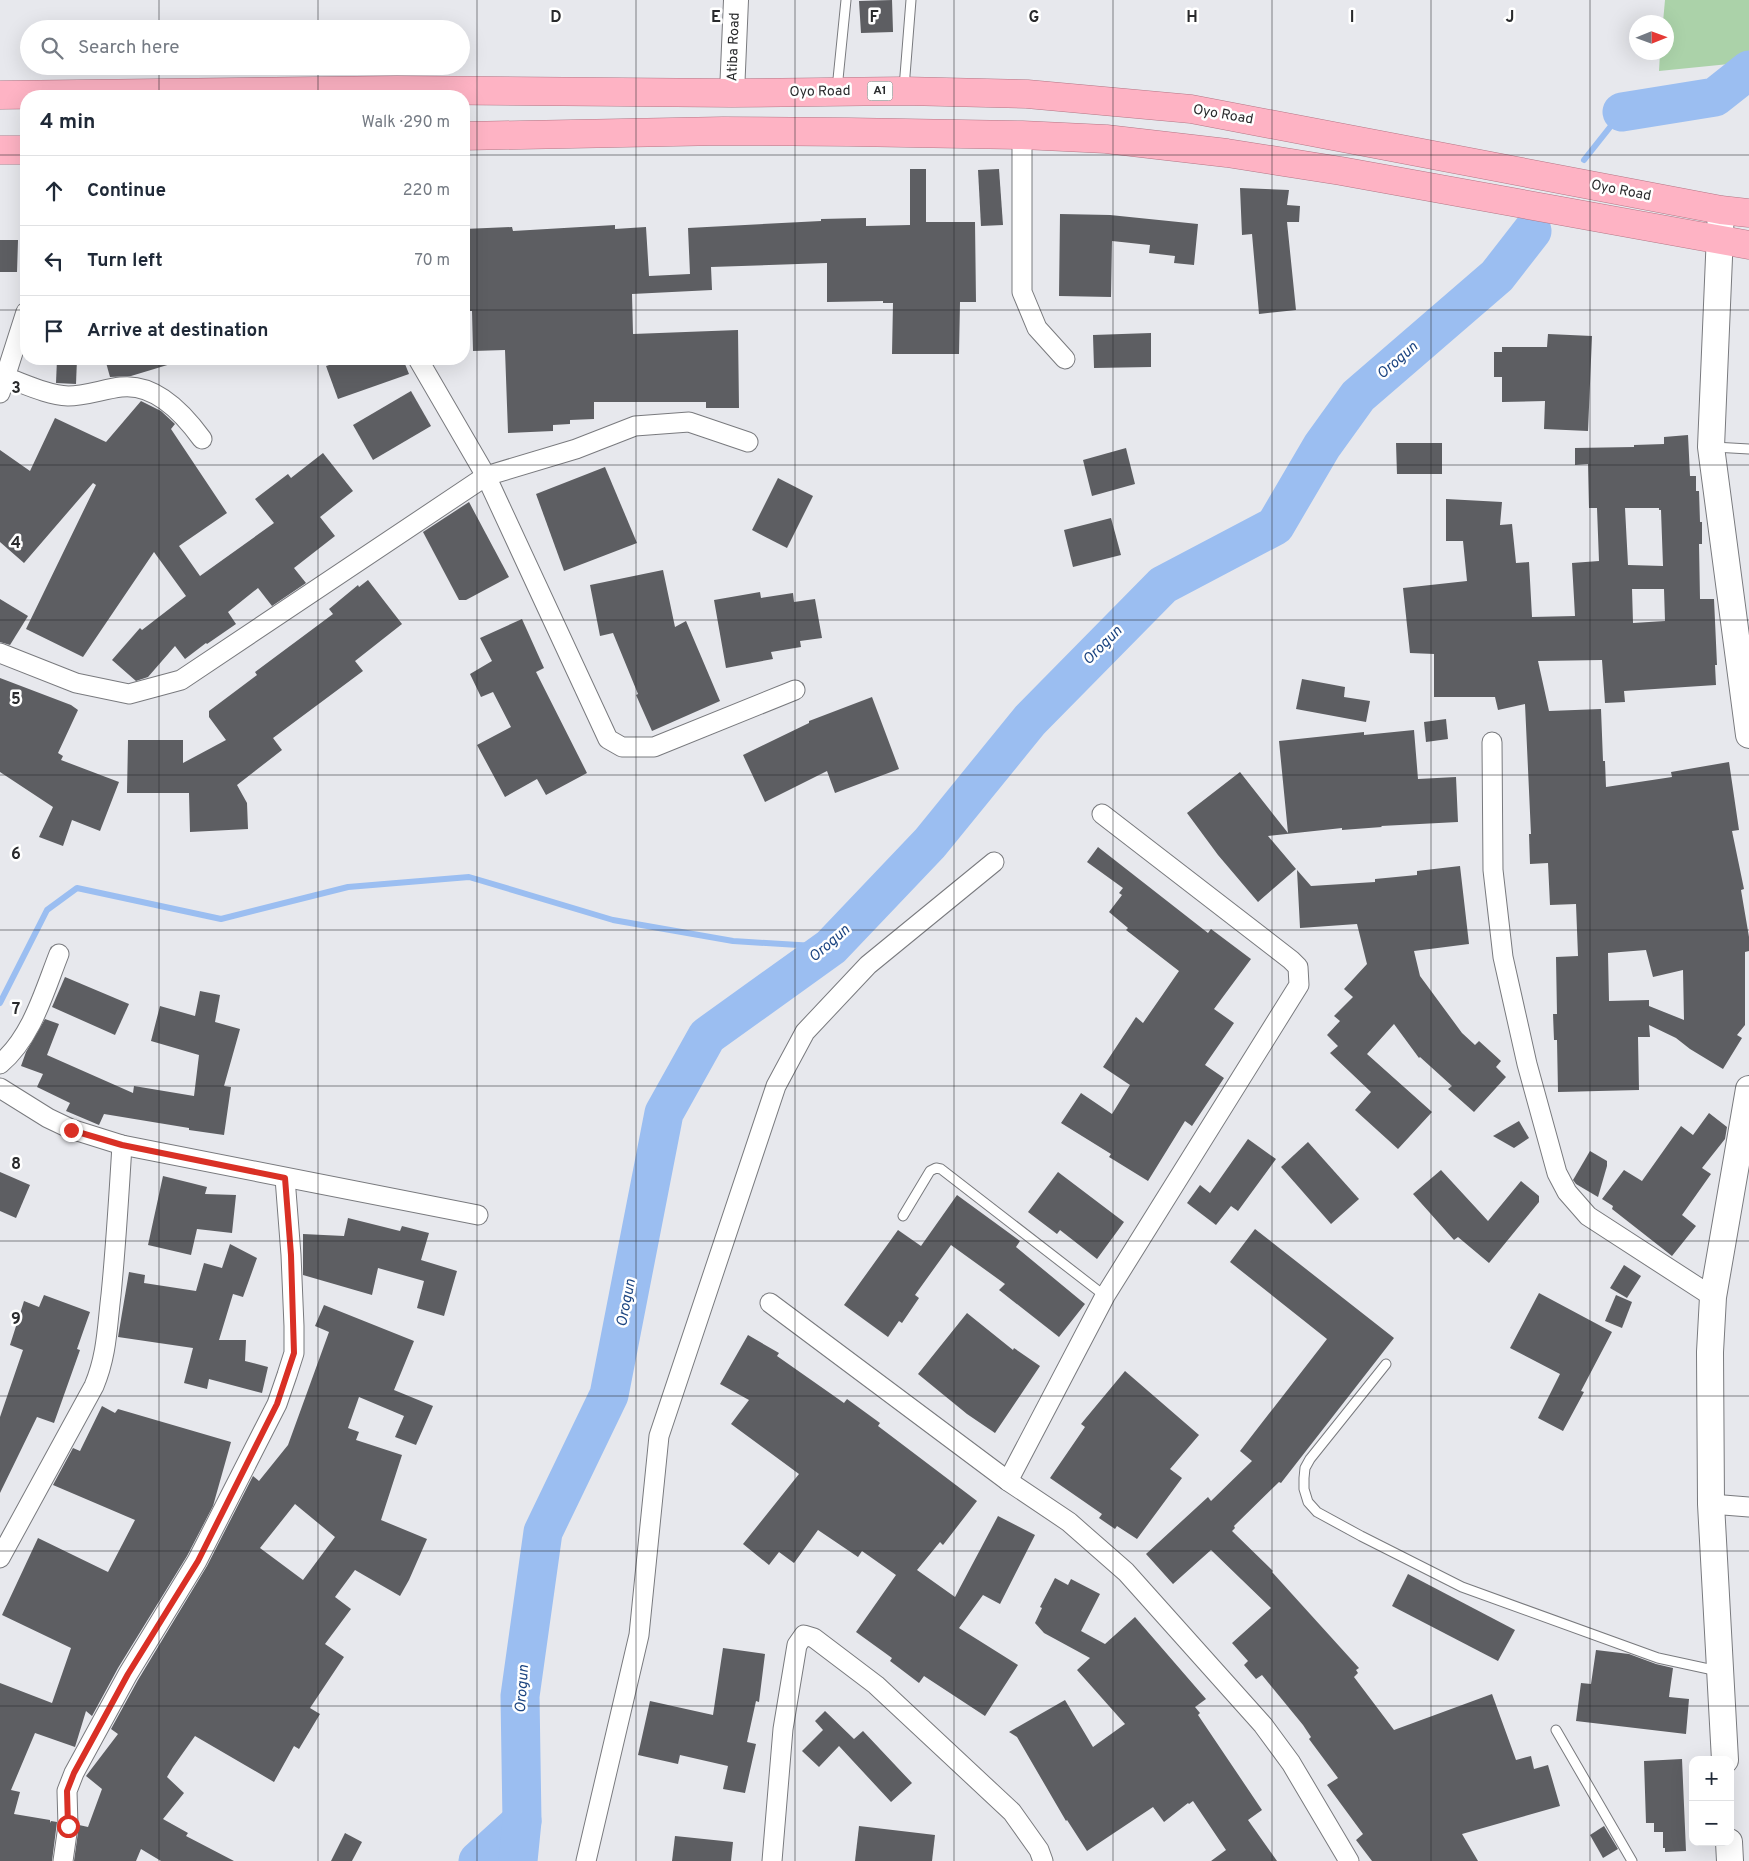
<!DOCTYPE html>
<meta charset="utf-8">
<style>
:root{--surface:#fff;--page:#f6f6f7;--text:#1f2937;--muted:#747a83;--line:#e0e1e3}
body{margin:0;font-family:Overpass,sans-serif;background:var(--page);color:var(--text)}
.controls{position:absolute;right:15px;bottom:15px;display:grid;overflow:hidden;border-radius:10px;box-shadow:0 5px 20px #0002}
.controls button{width:45px;height:45px;display:grid;place-items:center;padding:0;border:0;border-bottom:1px solid var(--line);background:var(--surface);color:var(--text);font:25px sans-serif}
.compass{position:absolute;left:1629px;top:15px;width:45px;height:45px;border-radius:50%;background:var(--surface);box-shadow:0 5px 20px #0002;rotate:89deg}
.stop{position:absolute;width:15px;height:15px;margin:-11px;border:4px solid #d93025;border-radius:50%;background:#fff}
.stop.end{background:#d93025;border-color:#fff;box-shadow:0 1px 5px #0008}
.list{margin:0;padding:0;list-style:none}
h2{display:flex;justify-content:space-between;align-items:center;height:65px;margin:0;padding:0 20px;font-size:21px}
h2 small{font-size:16px;font-weight:400;color:var(--muted)}
.list li{display:grid;grid-template-columns:32px 1fr auto;gap:15px;align-items:center;box-sizing:border-box;height:70px;padding:0 20px;border-top:1px solid var(--line)}
.list b{display:block;font-size:19px;white-space:nowrap}
.list em{font-size:16px;font-style:normal;color:var(--muted)}
.icon{flex:none;width:28px;height:28px;fill:none;stroke:currentColor;stroke-width:2;stroke-linecap:round;stroke-linejoin:round}
.map{position:relative;flex:none;width:1749px;height:1861px;overflow:hidden}
.search{position:absolute;background:var(--surface);box-shadow:0 5px 20px #0002;left:20px;top:20px;width:450px;height:55px;display:flex;align-items:center;gap:12px;box-sizing:border-box;padding:0 18px;border-radius:28px;color:var(--muted);font-size:19px}
.panel{position:absolute;background:var(--surface);box-shadow:0 5px 20px #0002;left:20px;top:90px;width:450px;height:275px;border-radius:20px}
.map>svg:first-child{display:block}
.green{fill:#abd2a9}
.lines{fill:none;stroke-linecap:round;stroke-linejoin:round}
.stream{stroke:#9bbef1;stroke-width:6}
.river{stroke:#9bbef1;stroke-width:39}
.building{fill:#5d5e62;fill-rule:evenodd}
.service-casing{stroke:#797a7e;stroke-width:11}
.minor-casing{stroke:#797a7e;stroke-width:21}
.tertiary-casing{stroke:#797a7e;stroke-width:26}
.secondary-casing{stroke:#797a7e;stroke-width:28}
.trunk-casing{stroke:#b37786;stroke-width:29}
.service{stroke:#fff;stroke-width:9}
.minor{stroke:#fff;stroke-width:19}
.tertiary{stroke:#fff;stroke-width:24}
.secondary{stroke:#fff;stroke-width:26}
.trunk{stroke:#feb3c4;stroke-width:28}
.route{stroke:#d93025;stroke-width:6}
.grid{fill:none;stroke:#292a2c;stroke-width:1;stroke-opacity:0.55}
.labels{text-anchor:middle;dominant-baseline:central;stroke-width:5;stroke-linejoin:round;paint-order:stroke}
.shield{fill:#fff;stroke:#696a6b;stroke-width:1}
.shield-label{font-size:12px;font-weight:bold;fill:#292a2c}
.street-label{font-size:14px;fill:#292a2c;stroke:#fff}
.water-label{font-size:15px;font-style:italic;fill:#1b4481;stroke:#fff}
.grid-label{font-size:16px;text-anchor:middle;font-weight:bold;fill:#292a2c;stroke:#fff;stroke-width:5;stroke-linejoin:round;paint-order:stroke}
</style>
<div class="map">
<svg width="1749" height="1861" viewBox="0 0 1749 1861">
<rect width="100%" height="100%" fill="#e7e8ed"/>
<polygon class="green" points="1665,0 1749,0 1749,62 1659,71 1660,53 1666,52 1666,22 1663,22"/>
<g class="lines">
<g class="stream">
<polyline points="1584,160 1622,112"/>
<polyline points="0,1003 47,910 77,888 221,919 348,887 469,877 613,920 733,941 831,947"/>
</g>
<g class="river">
<polyline points="1622,112 1715,97 1749,70"/>
<polyline points="478,1861 522,1821"/>
<polyline points="518,1861 522,1821 520,1696 543,1532 609,1395 664,1113 707,1036 831,947 930,843 1030,720 1163,585 1275,526 1322,446 1358,396 1497,276 1532,231"/>
</g>
</g>
<g class="building">
<polygon points="892,0 893,32 861,33 859,1"/>
<polygon points="910,169 926,169 926,222 975,222 976,302 960,302 959,354 892,354 893,303 883,303 883,301 827,302 827,263 711,267 712,290 632,294 633,334 738,330 739,408 706,408 706,402 594,402 594,419 570,420 570,424 553,425 553,431 508,433 505,350 473,351 472,311 464,311 464,229 512,227 513,231 615,225 615,229 646,227 649,276 690,274 688,228 821,221 821,219 866,218 866,226 910,225"/>
<polygon points="999,169 1003,225 981,226 978,170"/>
<polygon points="1240,188 1289,190 1287,205 1300,206 1299,222 1287,222 1296,310 1259,314 1252,234 1242,235"/>
<polygon points="1060,214 1110,215 1198,224 1194,265 1174,263 1175,256 1149,253 1150,245 1112,241 1111,297 1059,296"/>
<polygon points="0,240 18,240 17,272 0,272"/>
<polygon points="1151,333 1151,367 1094,368 1093,335"/>
<polygon points="1548,334 1592,336 1588,431 1544,429 1545,401 1502,402 1502,377 1494,377 1494,352 1502,352 1502,347 1547,347"/>
<polygon points="57,359 77,359 76,384 56,383"/>
<polygon points="105,359 173,359 174,363 131,376 110,377"/>
<polygon points="348,359 403,359 409,374 338,399 326,366"/>
<polygon points="411,391 431,426 373,460 353,425"/>
<polygon points="141,401 161,411 175,424 171,429 227,513 179,546 200,576 274,523 255,499 288,474 291,478 323,453 353,491 320,517 335,536 294,568 306,583 272,606 258,588 228,612 236,624 207,644 206,643 185,659 175,646 148,677 136,681 112,660 140,628 142,630 186,596 154,552 83,657 26,629 96,485 93,483 24,563 0,542 0,450 30,471 55,418 106,442"/>
<path d="M 1688,435 L 1690,476 L 1696,476 L 1696,491 L 1699,491 L 1700,522 L 1702,522 L 1702,544 L 1699,544 L 1700,599 L 1714,599 L 1717,665 L 1715,665 L 1716,685 L 1624,691 L 1625,702 L 1605,703 L 1602,660 L 1538,661 L 1549,711 L 1601,709 L 1603,761 L 1605,761 L 1606,787 L 1672,777 L 1671,772 L 1729,762 L 1739,830 L 1732,831 L 1744,889 L 1741,890 L 1749,937 L 1749,951 L 1745,952 L 1745,1025 L 1737,1035 L 1742,1038 L 1723,1069 L 1690,1049 L 1676,1038 L 1649,1025 L 1650,1037 L 1638,1037 L 1639,1090 L 1558,1092 L 1557,1040 L 1554,1040 L 1553,1014 L 1557,1014 L 1556,957 L 1578,956 L 1576,904 L 1550,905 L 1548,863 L 1530,864 L 1529,834 L 1531,834 L 1525,704 L 1498,710 L 1495,697 L 1434,697 L 1434,654 L 1410,653 L 1403,588 L 1467,581 L 1463,541 L 1446,541 L 1446,499 L 1502,502 L 1500,525 L 1512,524 L 1516,563 L 1529,562 L 1532,617 L 1575,616 L 1572,563 L 1599,561 L 1597,508 L 1589,508 L 1588,464 L 1575,465 L 1575,448 L 1634,447 L 1634,445 L 1664,444 L 1664,437 ZM 1625,508 L 1659,508 L 1659,510 L 1661,510 L 1663,566 L 1628,565 ZM 1632,589 L 1664,589 L 1665,621 L 1633,623 ZM 1646,950 L 1653,977 L 1683,970 L 1684,1020 L 1649,1006 L 1649,1000 L 1609,1001 L 1608,953 Z"/>
<polygon points="1396,443 1442,443 1442,474 1397,474"/>
<polygon points="1126,448 1135,484 1092,496 1083,460"/>
<polygon points="605,467 637,543 564,571 536,494"/>
<polygon points="778,478 813,496 787,548 752,530"/>
<polygon points="469,502 509,577 466,600 459,600 423,532"/>
<polygon points="1111,518 1121,555 1073,567 1064,530"/>
<polygon points="663,570 675,627 686,621 720,701 652,731 636,695 638,694 613,633 600,636 590,585"/>
<polygon points="368,580 402,624 355,661 363,671 273,738 282,750 237,785 247,803 248,829 190,832 189,793 127,793 128,740 183,740 183,763 226,740 209,717 209,711 257,675 255,672 333,614 329,609 358,585 359,587"/>
<polygon points="760,592 761,598 793,593 794,602 815,599 822,638 800,641 801,647 771,652 773,659 726,668 714,600"/>
<polygon points="0,599 28,616 10,645 0,642"/>
<polygon points="522,619 544,668 536,672 587,773 546,795 537,779 505,797 477,745 511,727 493,692 481,697 470,674 492,661 480,638"/>
<polygon points="0,678 71,705 78,710 58,753 63,756 61,760 119,782 100,831 72,820 63,846 39,837 53,807 0,772"/>
<polygon points="1302,679 1345,687 1344,697 1370,701 1366,722 1296,709"/>
<polygon points="872,697 899,769 835,793 827,771 765,802 743,755 809,723 809,721"/>
<polygon points="1446,719 1448,739 1426,742 1424,722"/>
<polygon points="1414,730 1418,779 1456,777 1458,822 1381,826 1382,827 1342,830 1342,828 1268,836 1296,869 1258,902 1218,855 1187,813 1240,772 1288,833 1279,741 1364,732 1364,735"/>
<polygon points="1098,847 1208,933 1211,929 1251,959 1214,1009 1234,1023 1205,1065 1224,1078 1192,1126 1185,1121 1148,1181 1109,1157 1111,1154 1061,1123 1081,1093 1112,1114 1130,1085 1103,1067 1136,1017 1143,1023 1179,971 1126,930 1128,928 1109,912 1122,895 1119,893 1123,888 1087,862"/>
<polygon points="1460,866 1469,944 1414,951 1420,976 1462,1033 1475,1045 1479,1041 1501,1061 1496,1067 1506,1077 1474,1112 1448,1089 1452,1086 1420,1057 1419,1058 1394,1024 1367,1054 1432,1112 1398,1149 1355,1110 1371,1092 1330,1053 1338,1046 1327,1035 1340,1021 1334,1016 1353,997 1344,989 1367,964 1357,924 1300,928 1297,870 1311,886 1375,882 1375,879 1417,875 1417,871"/>
<polygon points="65,977 129,1004 115,1035 52,1007"/>
<polygon points="200,991 220,995 215,1022 240,1029 224,1086 231,1087 224,1135 189,1130 189,1128 104,1114 99,1125 66,1111 70,1103 37,1087 43,1074 21,1066 26,1052 45,1019 59,1024 47,1055 133,1093 134,1086 194,1096 199,1055 151,1041 160,1006 195,1016"/>
<polygon points="1709,1113 1727,1127 1725,1139 1702,1168 1711,1174 1682,1215 1696,1226 1672,1256 1612,1209 1613,1206 1602,1199 1624,1170 1642,1181 1681,1126 1693,1135"/>
<polygon points="1519,1121 1529,1138 1514,1148 1493,1136"/>
<polygon points="1248,1139 1276,1159 1238,1211 1231,1206 1216,1225 1187,1203 1200,1185 1210,1193"/>
<polygon points="1308,1142 1359,1199 1331,1224 1281,1167"/>
<polygon points="1590,1151 1607,1161 1607,1166 1598,1197 1576,1184 1573,1180"/>
<polygon points="1441,1170 1488,1221 1521,1181 1539,1196 1539,1202 1489,1263 1458,1237 1454,1240 1413,1194"/>
<polygon points="0,1172 30,1185 16,1218 0,1211"/>
<polygon points="1058,1172 1124,1222 1097,1259 1060,1230 1057,1234 1028,1212"/>
<polygon points="163,1176 207,1187 205,1194 236,1195 232,1233 197,1229 191,1255 148,1245"/>
<polygon points="957,1195 1020,1241 1016,1247 1085,1304 1059,1337 999,1290 1005,1284 951,1245 915,1295 919,1298 902,1323 899,1321 888,1337 844,1305 898,1230 921,1246"/>
<polygon points="348,1218 400,1231 402,1226 429,1233 421,1260 457,1271 444,1316 417,1308 424,1281 378,1268 372,1295 303,1275 303,1234 344,1236"/>
<polygon points="1255,1229 1394,1338 1281,1483 1279,1482 1234,1526 1235,1528 1232,1531 1273,1571 1272,1572 1359,1668 1356,1670 1358,1673 1354,1677 1394,1730 1492,1694 1516,1760 1531,1756 1534,1769 1548,1765 1560,1806 1462,1834 1478,1861 1372,1861 1356,1840 1363,1834 1327,1785 1338,1778 1309,1739 1311,1737 1303,1725 1262,1675 1256,1679 1244,1665 1248,1661 1232,1643 1271,1608 1211,1550 1173,1584 1146,1554 1208,1497 1211,1501 1252,1461 1240,1451 1327,1339 1230,1262"/>
<polygon points="230,1244 257,1258 243,1297 233,1294 219,1340 246,1340 245,1361 268,1367 262,1393 209,1379 207,1389 184,1383 193,1348 118,1337 129,1272 145,1275 144,1283 196,1291 204,1263 222,1268"/>
<polygon points="1624,1265 1641,1276 1627,1298 1610,1288"/>
<polygon points="1539,1293 1612,1332 1581,1391 1584,1392 1563,1431 1538,1418 1560,1374 1510,1348"/>
<polygon points="44,1295 90,1312 77,1349 80,1350 54,1423 37,1417 0,1493 0,1417 23,1350 10,1345 24,1301 39,1307"/>
<polygon points="1616,1295 1632,1302 1622,1328 1605,1321"/>
<path d="M 324,1305 L 414,1341 L 394,1390 L 433,1406 L 416,1445 L 395,1437 L 404,1416 L 359,1397 L 348,1428 L 359,1432 L 356,1440 L 402,1455 L 381,1520 L 427,1539 L 409,1580 L 400,1596 L 355,1570 L 335,1597 L 351,1609 L 325,1644 L 344,1657 L 310,1708 L 320,1714 L 299,1749 L 294,1746 L 274,1782 L 195,1736 L 173,1767 L 167,1777 L 184,1793 L 163,1819 L 188,1833 L 186,1836 L 234,1861 L 161,1861 L 141,1849 L 136,1861 L 74,1861 L 79,1825 L 88,1827 L 102,1789 L 86,1776 L 118,1734 L 111,1729 L 138,1680 L 207,1566 L 253,1476 L 259,1481 L 288,1445 L 329,1332 L 315,1326 ZM 295,1504 L 335,1537 L 303,1580 L 260,1548 Z"/>
<polygon points="967,1313 1013,1350 1014,1348 1040,1366 995,1433 967,1414 918,1374"/>
<polygon points="748,1335 779,1353 777,1356 844,1403 847,1399 880,1423 878,1426 977,1501 943,1545 940,1542 917,1570 955,1597 998,1516 1035,1535 1000,1604 983,1595 959,1628 1018,1665 985,1716 924,1676 919,1683 890,1661 892,1658 856,1632 896,1575 862,1551 858,1557 818,1530 794,1563 779,1552 769,1565 743,1544 799,1474 731,1424 749,1400 720,1384"/>
<polygon points="1125,1371 1199,1435 1170,1469 1182,1478 1137,1539 1117,1526 1115,1529 1099,1518 1102,1514 1050,1478 1085,1427 1081,1424"/>
<polygon points="102,1406 115,1413 118,1409 231,1442 213,1506 187,1556 118,1668 92,1716 86,1711 75,1747 35,1733 11,1790 20,1792 14,1814 50,1820 50,1823 51,1821 57,1822 52,1861 0,1861 0,1683 52,1703 71,1648 2,1615 38,1538 108,1572 135,1520 53,1485 73,1448 80,1451"/>
<polygon points="1408,1574 1515,1630 1498,1661 1392,1606"/>
<polygon points="1055,1578 1068,1585 1071,1579 1100,1594 1081,1631 1105,1644 1135,1617 1206,1699 1195,1707 1200,1713 1198,1715 1262,1810 1248,1820 1277,1861 1211,1861 1226,1850 1193,1801 1189,1804 1188,1803 1164,1822 1153,1807 1087,1851 1067,1820 1066,1821 1017,1737 1009,1732 1065,1700 1093,1747 1125,1724 1077,1670 1090,1658 1044,1633 1035,1623 1042,1608 1040,1607"/>
<polygon points="723,1648 765,1654 759,1702 756,1701 747,1742 756,1744 745,1793 723,1789 728,1766 680,1755 678,1764 638,1755 650,1701 713,1715"/>
<polygon points="1596,1650 1629,1654 1656,1664 1673,1668 1669,1697 1689,1699 1686,1734 1576,1721 1581,1683 1591,1684"/>
<polygon points="825,1711 854,1739 863,1731 912,1783 891,1802 839,1746 819,1767 802,1751 823,1730 815,1721"/>
<polygon points="1682,1759 1686,1851 1665,1852 1665,1848 1663,1848 1663,1832 1654,1832 1654,1823 1646,1823 1644,1761"/>
<polygon points="859,1826 935,1835 932,1861 855,1861"/>
<polygon points="1604,1826 1618,1849 1603,1858 1590,1835"/>
<polygon points="345,1833 362,1842 352,1861 331,1861"/>
<polygon points="675,1836 733,1842 731,1861 672,1861"/>
</g>
<g class="lines">
<g class="service-casing">
<g id="service">
<polyline points="904,88 911,0"/>
<polyline points="837,89 846,0"/>
<polyline points="1714,447 1749,449"/>
<polyline points="903,1216 930,1171 936,1168 941,1169 1105,1296"/>
<polyline points="1386,1364 1310,1459 1305,1468 1304,1478 1304,1489 1308,1502 1317,1512 1361,1536 1462,1587 1658,1658 1718,1671"/>
<polyline points="1556,1730 1632,1861"/>
</g>
</g>
<g class="minor-casing">
<g id="minor">
<polyline points="1022,135 1022,292 1037,328 1065,359"/>
<polyline points="418,359 486,476 608,739 622,747 654,747 795,690"/>
<path d="M 5,377 C 25,384 47,395 68,396 C 85,396 104,389 121,387 C 155,383 184,414 202,439"/>
<polyline points="0,393 26,312"/>
<polyline points="0,653 76,683 129,694 181,680 486,476 576,449 635,426 689,422 748,442"/>
<polyline points="1492,742 1493,870 1503,957 1527,1064 1557,1173 1567,1192 1588,1216 1713,1297"/>
<path d="M 0,1064 C 32,1037 44,992 59,954"/>
<polyline points="0,1088 48,1118 71,1129 122,1145 478,1215"/>
<polyline points="770,1303 1008,1481 1069,1522 1126,1572 1263,1725 1291,1763 1349,1861"/>
<polyline points="1008,1481 1105,1296 1299,985 1298,967 1291,960 1102,814"/>
<polyline points="1711,1504 1749,1507"/>
<path d="M 0,1558 L 94,1386 C 107,1355 107,1328 111,1295 C 116,1245 119,1195 122,1145"/>
<polyline points="63,1861 68,1826 67,1791 74,1773 128,1674 197,1561 277,1404 287,1375 294,1353 294,1326 291,1255 285,1178"/>
<polyline points="586,1861 639,1635 659,1436 776,1086 805,1032 868,965 994,862"/>
<polyline points="772,1861 783,1729 797,1645 804,1635 814,1638 876,1685 1012,1812 1039,1850 1043,1861"/>
</g>
</g>
<g class="tertiary-casing">
<polyline id="tertiary" points="732,93 736,0"/>
</g>
<g class="secondary-casing">
<g id="secondary">
<polyline points="1721,210 1711,447 1749,735"/>
<polyline points="1725,1760 1711,1504 1710,1352 1713,1297 1749,1089"/>
<polyline points="1729,1842 1730,1861"/>
</g>
</g>
<g class="trunk-casing">
<g id="trunk">
<polyline points="0,95 397,90 732,93 904,91 1027,94 1191,109 1721,210 1749,213"/>
<polyline points="464,136 723,131 849,132 1022,135 1106,139 1227,153 1341,171 1749,245"/>
<polyline points="0,150 26,150"/>
</g>
</g>
<use href="#service" class="service"/>
<use href="#minor" class="minor"/>
<use href="#tertiary" class="tertiary"/>
<use href="#secondary" class="secondary"/>
<use href="#trunk" class="trunk"/>
</g>
<g class="lines">
<polyline class="route" points="68,1826 67,1791 74,1773 128,1674 198,1561 277,1404 294,1353 291,1255 285,1178 122,1145 71,1130"/>
</g>
<path class="grid" d="M 159,0 L 159,29M 318,0 L 318,29M 477,0 L 477,1861M 636,0 L 636,1861M 795,0 L 795,1861M 954,0 L 954,1861M 1113,0 L 1113,1861M 1272,0 L 1272,1861M 1431,0 L 1431,1861M 1590,0 L 1590,1861M 159,66 L 159,96M 318,66 L 318,96M 0,155 L 26,155M 464,155 L 1749,155M 0,310 L 26,310M 464,310 L 1749,310M 159,359 L 159,1861M 318,359 L 318,1861M 0,465 L 1749,465M 0,620 L 1749,620M 0,775 L 1749,775M 0,930 L 1749,930M 0,1086 L 1749,1086M 0,1241 L 1749,1241M 0,1396 L 1749,1396M 0,1551 L 1749,1551M 0,1706 L 1749,1706"/>
<g class="labels">
<rect class="shield" x="867.5" y="81.5" width="25" height="19" rx="4"/>
<g class="shield-label">
<text x="880" y="91">A1</text>
</g>
<g class="street-label">
<text transform="translate(734 47) rotate(-88)">Atiba Road</text>
<text transform="translate(820 92) rotate(-1)">Oyo Road</text>
<text transform="translate(1223 115) rotate(10)">Oyo Road</text>
<text transform="translate(1621 191) rotate(11)">Oyo Road</text>
</g>
<g class="water-label">
<text transform="translate(1398 361) rotate(-41)">Orogun</text>
<text transform="translate(1103 646) rotate(-45)">Orogun</text>
<text transform="translate(830 944) rotate(-41)">Orogun</text>
<text transform="translate(627 1303) rotate(-79)">Orogun</text>
<text transform="translate(523 1689) rotate(-86)">Orogun</text>
</g>
</g>
<g class="grid-label">
<text x="556" y="22">D</text>
<text x="716" y="22">E</text>
<text x="874" y="22">F</text>
<text x="1034" y="22">G</text>
<text x="1192" y="22">H</text>
<text x="1352" y="22">I</text>
<text x="1510" y="22">J</text>
<text x="16" y="393">3</text>
<text x="16" y="548">4</text>
<text x="16" y="704">5</text>
<text x="16" y="859">6</text>
<text x="16" y="1014">7</text>
<text x="16" y="1169">8</text>
<text x="16" y="1324">9</text>
</g>
</svg>
<div class="controls">
<button>+</button>
<button>−</button>
</div>
<svg class="compass" viewBox="-18 -18 36 36"><path d="M0-13l5 13h-10z" fill="#e53935"/><path d="M0 13l5-13h-10z" fill="#747a83"/></svg>
<div class="stop" style="left:68px;top:1826px"></div>
<div class="stop end" style="left:71px;top:1130px"></div>
<div class="search"><svg class="icon" aria-label="search" viewBox="0 0 24 24"><circle cx="10" cy="10" r="6"/><path d="M15 15l6 6"/></svg>Search here</div>
<section class="panel">
<h2>4 min<small>Walk · 290 m</small></h2>
<ul class="list">
<li><svg class="icon" aria-label="ahead" viewBox="0 0 24 24"><path d="M12 20V5M6 11l6-6 6 6"/></svg><div><b>Continue</b></div><em>220 m</em></li>
<li><svg class="icon" aria-label="left" viewBox="0 0 24 24"><path d="M17 20v-9H6M10 6l-5 5 5 5"/></svg><div><b>Turn left</b></div><em>70 m</em></li>
<li><svg class="icon" aria-label="arrive" viewBox="0 0 24 24"><path d="M6 21V4h12l-3 4 3 4H6"/></svg><div><b>Arrive at destination</b></div></li>
</ul>
</section>
</div>
